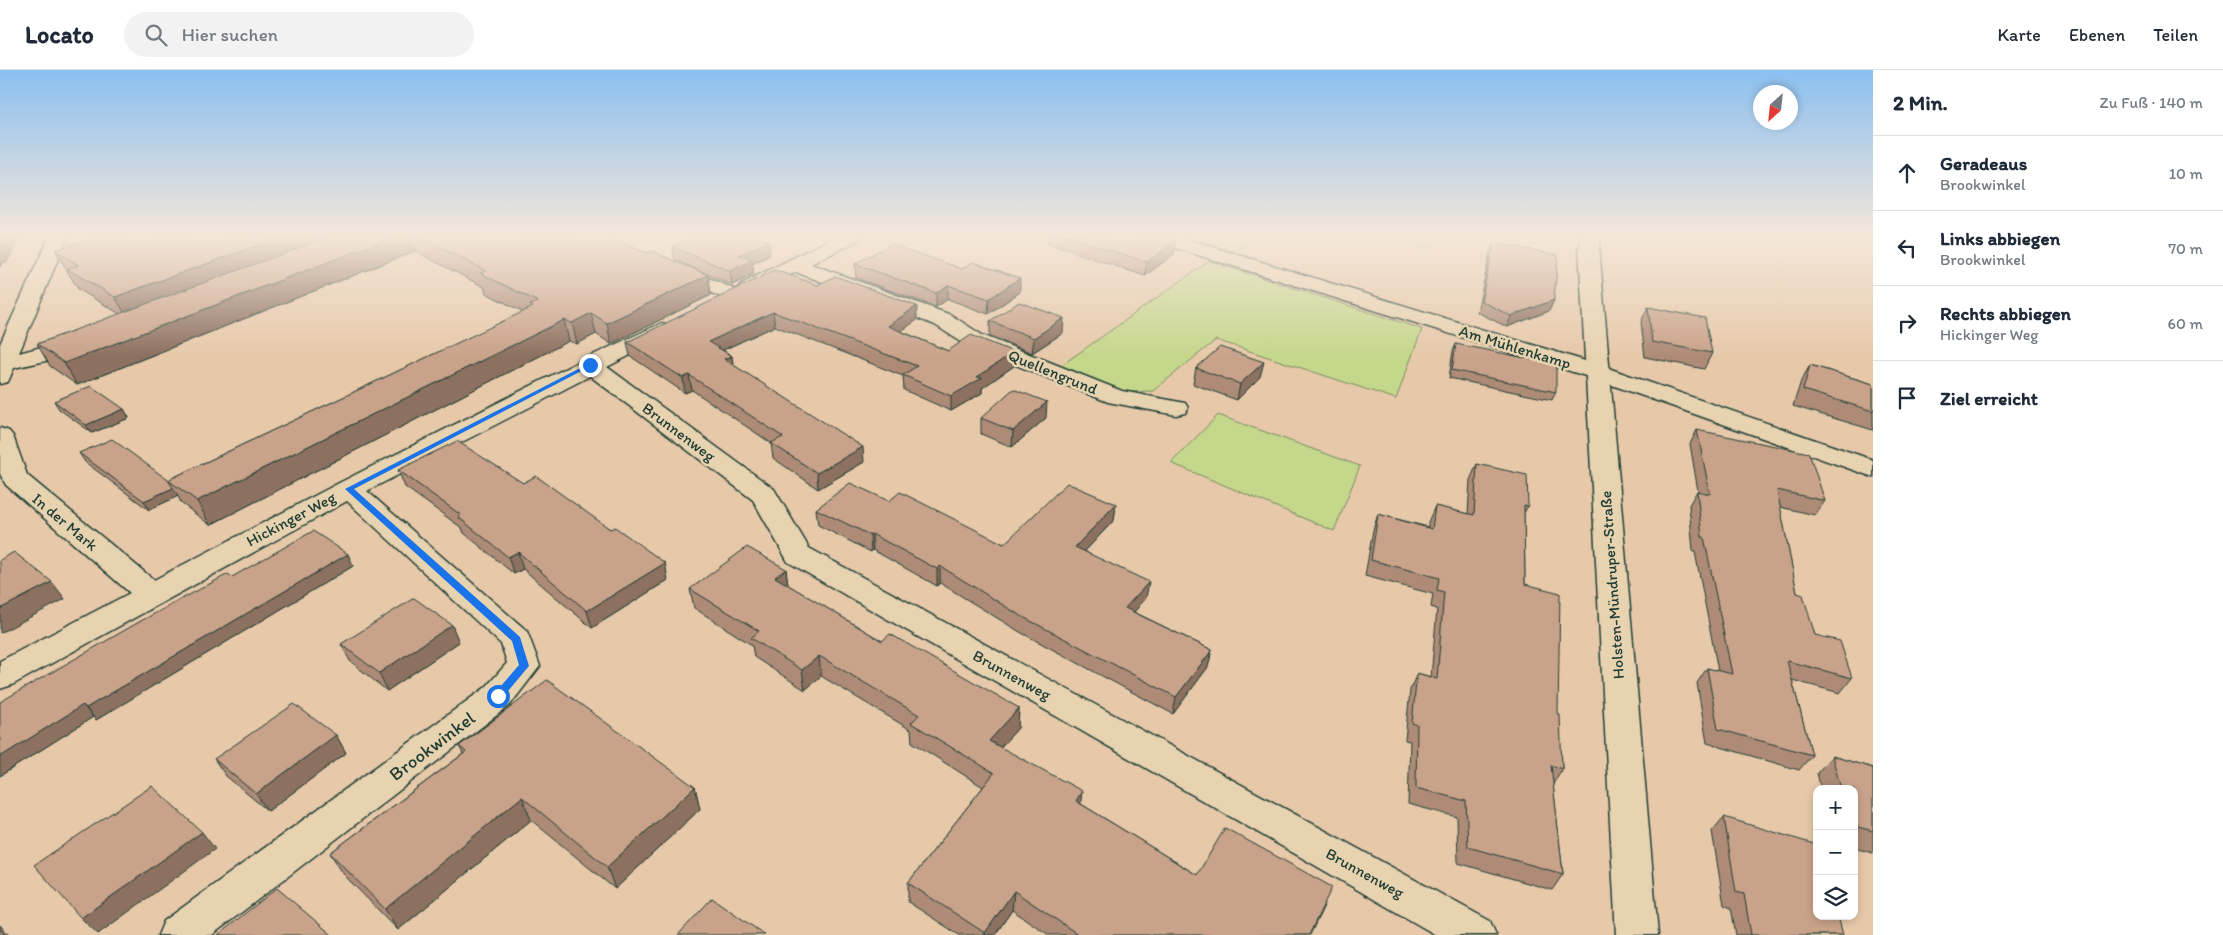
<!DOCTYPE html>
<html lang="de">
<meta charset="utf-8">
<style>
:root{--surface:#fff;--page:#f2f2f3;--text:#1f2937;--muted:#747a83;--line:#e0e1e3}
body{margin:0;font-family:Itim,sans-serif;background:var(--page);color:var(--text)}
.controls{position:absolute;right:15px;bottom:15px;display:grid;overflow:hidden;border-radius:10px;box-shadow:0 2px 8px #0003}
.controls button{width:45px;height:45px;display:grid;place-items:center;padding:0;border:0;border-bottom:1px solid var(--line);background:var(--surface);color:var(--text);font:25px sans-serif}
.compass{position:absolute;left:1753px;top:15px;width:45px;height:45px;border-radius:50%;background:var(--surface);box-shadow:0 2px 8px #0003;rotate:207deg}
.stop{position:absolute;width:15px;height:15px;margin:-11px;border:4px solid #1a73e8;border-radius:50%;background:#fff}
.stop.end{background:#1a73e8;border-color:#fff;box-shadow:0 1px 5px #0008}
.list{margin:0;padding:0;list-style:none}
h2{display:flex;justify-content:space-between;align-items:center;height:65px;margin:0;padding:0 20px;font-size:21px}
h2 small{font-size:16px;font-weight:400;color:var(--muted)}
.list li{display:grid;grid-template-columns:32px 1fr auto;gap:15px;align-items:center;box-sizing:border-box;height:75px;padding:0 20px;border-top:1px solid var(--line)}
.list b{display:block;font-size:19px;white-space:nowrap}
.list p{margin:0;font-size:16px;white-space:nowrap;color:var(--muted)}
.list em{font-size:16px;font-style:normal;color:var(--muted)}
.icon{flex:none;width:28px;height:28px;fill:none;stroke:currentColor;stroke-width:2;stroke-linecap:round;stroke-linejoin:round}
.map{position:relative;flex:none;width:1873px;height:865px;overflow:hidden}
header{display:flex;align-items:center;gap:30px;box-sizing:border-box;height:70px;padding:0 25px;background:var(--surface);border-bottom:1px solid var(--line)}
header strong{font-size:24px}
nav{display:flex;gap:28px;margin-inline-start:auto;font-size:18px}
.search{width:350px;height:45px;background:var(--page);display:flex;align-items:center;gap:12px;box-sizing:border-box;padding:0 18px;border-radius:28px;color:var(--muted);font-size:19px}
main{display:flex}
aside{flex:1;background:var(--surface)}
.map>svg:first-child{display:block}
.green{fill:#c5d78b;stroke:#728a60}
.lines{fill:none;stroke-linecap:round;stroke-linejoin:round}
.minor-casing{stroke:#1f3d34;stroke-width:3}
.tertiary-casing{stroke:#1f3d34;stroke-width:3}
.minor{fill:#e8d3b1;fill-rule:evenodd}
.tertiary{fill:#e8d3b1;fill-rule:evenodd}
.wall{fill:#ad8b77;stroke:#1f3d34}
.shaded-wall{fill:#8d7161;stroke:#1f3d34}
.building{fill:#c9a28a;stroke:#1f3d34}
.route{fill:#1a73e8}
.labels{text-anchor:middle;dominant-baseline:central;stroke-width:5;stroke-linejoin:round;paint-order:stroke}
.street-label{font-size:16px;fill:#1f3d34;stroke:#e8d3b1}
.near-street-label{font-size:19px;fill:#1f3d34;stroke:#e8d3b1}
</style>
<header>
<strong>Locato</strong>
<div class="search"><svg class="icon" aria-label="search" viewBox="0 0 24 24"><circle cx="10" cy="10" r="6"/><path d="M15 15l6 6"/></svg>Hier suchen</div>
<nav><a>Karte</a><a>Ebenen</a><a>Teilen</a></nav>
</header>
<main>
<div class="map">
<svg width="1873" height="865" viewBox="0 0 1873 865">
<rect width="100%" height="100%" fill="#e7c9aa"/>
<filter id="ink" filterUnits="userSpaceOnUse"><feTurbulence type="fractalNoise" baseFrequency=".02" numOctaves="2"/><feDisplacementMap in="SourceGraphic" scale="10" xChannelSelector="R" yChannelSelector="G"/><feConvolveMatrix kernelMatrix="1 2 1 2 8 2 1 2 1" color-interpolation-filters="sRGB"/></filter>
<g filter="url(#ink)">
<g class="green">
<polygon points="1181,165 1258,165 1235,182"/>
<polygon points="1382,165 1433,165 1431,179"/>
<polygon points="1209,191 1422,259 1396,329 1216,270 1153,321 1124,322 1059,297"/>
<polygon points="1218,345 1360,396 1334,461 1171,393"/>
</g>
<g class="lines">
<g class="minor-casing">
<g id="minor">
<path d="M 50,165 L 68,165 L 19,283 L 79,267 L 87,269 L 90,274 C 82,286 29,294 14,298 L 8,312 L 0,314 L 0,274 Z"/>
<polygon points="839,165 863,165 861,169 811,194 951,245 982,265 1122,321 1185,333 1188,338 1185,343 1176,345 1108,332 966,275 935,255 796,202 755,222 748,224 741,222 738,218 741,214"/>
<polygon points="1144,165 1173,165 1605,297 1873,390 1873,407 1589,307 1146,169"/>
<polygon points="676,194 739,221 742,225 739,229 732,231 725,229 669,204 666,200 669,196"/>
<polygon points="662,253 670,255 673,260 670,265 607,297 774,419 809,478 1490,851 1496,865 1436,865 788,492 753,430 590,306 367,421 527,561 540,596 510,635 212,865 158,865 164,851 486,617 507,593 501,574 347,431 12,615 0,619 0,591 130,523 6,415 0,404 0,358 9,361 13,366 27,405 154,510 339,413 582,290"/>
</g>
</g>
<g class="tertiary-casing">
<polygon id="tertiary" points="1583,165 1601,165 1599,177 1658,865 1616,865 1579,177"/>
</g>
<use href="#minor" class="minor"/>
<use href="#tertiary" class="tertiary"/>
</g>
<g class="wall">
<polygon points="101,165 605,165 646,183 708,205 711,225 611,274 596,264 577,274 569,271 210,455 181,433 178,426 149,440 85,392 79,383 168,410 523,242 486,223 484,217 415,181 77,315 50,296 37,274 120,244 78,219 55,180"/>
<polygon points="1045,165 1155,165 1174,184 1145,206 1047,173 1047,166"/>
<polygon points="1494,173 1554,230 1549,241 1507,257 1477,242 1490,183"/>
<polygon points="673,177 770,185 752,194 754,204 732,215 675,190"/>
<polygon points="855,194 1020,222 988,244 948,229 936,237 856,208"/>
<polygon points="818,215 917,250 901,261 948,281 1014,282 1014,296 982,318 982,323 951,341 904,320 903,306 775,256 723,280 732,286 733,295 864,392 818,419 773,388 771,373 692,320 685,323 630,286 627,272"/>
<polygon points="1648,237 1712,283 1704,299 1645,287 1641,252"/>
<polygon points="990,251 1063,263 1032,283 990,266"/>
<polygon points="1456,274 1556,322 1552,330 1449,308 1453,281"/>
<polygon points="1810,295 1873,314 1873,360 1793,336 1801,311"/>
<polygon points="1196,298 1260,307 1237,330 1193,314"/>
<polygon points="54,331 124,339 129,348 92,363 59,339"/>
<polygon points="981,348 1046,348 1012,377 981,364"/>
<polygon points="1697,360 1825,431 1815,445 1780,437 1797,523 1815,565 1852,608 1840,623 1792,610 1812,685 1799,700 1707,673 1697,613 1707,598 1718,601 1695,482 1693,481 1689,435 1697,421 1698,421 1690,374"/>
<polygon points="1477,394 1528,436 1524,443 1525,514 1558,644 1562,699 1553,714 1563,804 1552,820 1458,793 1457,747 1408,734 1410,671 1405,670 1410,620 1417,603 1431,607 1437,539 1431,537 1433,524 1365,506 1373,460 1378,444 1428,457 1428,452 1435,436 1468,444 1470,410"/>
<polygon points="398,400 523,413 610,459 665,493 668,510 592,558 523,499 514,504 464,463 462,458 405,417"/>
<polygon points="889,431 1004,474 1116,434 1114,450 1085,481 1146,528 1134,542 1212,580 1208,597 1173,644 1020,562 940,513 937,516 873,480 871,482 818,455 816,439"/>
<polygon points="348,484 353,496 96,650 93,647 0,706 232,507"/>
<polygon points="786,499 788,515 882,571 1019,638 1018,658 1000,677 1081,734 1197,805 1324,836 1310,865 1049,865 1012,840 995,865 959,865 908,832 908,813 983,717 912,672 911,660 821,606 805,620 754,587 752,575 694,538 690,519"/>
<polygon points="459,572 387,621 350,591 341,574"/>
<polygon points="336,665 346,683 268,741 226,706 214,689"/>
<polygon points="459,676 695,717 700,739 615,819 531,750 398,860 344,805 330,783 463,684"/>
<polygon points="1832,686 1873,698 1873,783 1854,778 1854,719 1821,719 1817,703"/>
<polygon points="1724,747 1843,865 1736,865 1731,838 1724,835 1712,761"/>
</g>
<g class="shaded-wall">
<polygon points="4,165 22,165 7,192 3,192 0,197 0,171"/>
<polygon points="286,165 346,165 127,247 115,227"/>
<polygon points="399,165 410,165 415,181 77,315 64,293"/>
<polygon points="769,171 770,185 752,194 754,204 732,215 730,201 739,185"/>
<polygon points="1176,171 1174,184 1145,206 1147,192"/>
<polygon points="708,205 711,225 611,274 607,253"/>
<polygon points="1020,208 1020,222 988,244 989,229"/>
<polygon points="948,215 948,229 936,237 936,223"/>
<polygon points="1554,230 1549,241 1507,257 1511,246"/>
<polygon points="917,236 917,250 888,270 888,256"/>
<polygon points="773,242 775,256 710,286 708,272"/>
<polygon points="591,243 596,264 577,274 572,253"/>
<polygon points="1064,248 1063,263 1032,283 1034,268"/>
<polygon points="564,250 569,271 210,455 197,431"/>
<polygon points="1014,282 1014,296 982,318 982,323 951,341 951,326 977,307"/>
<polygon points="732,286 734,300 724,289"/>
<polygon points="1264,292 1260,307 1237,330 1240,314"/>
<polygon points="689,305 692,320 685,323 683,308"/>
<polygon points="1047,332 1046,348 1012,377 1013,361"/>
<polygon points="124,339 129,348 92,363 86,355"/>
<polygon points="863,377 864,392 818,419 817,403"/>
<polygon points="173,418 178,426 149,440 144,431"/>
<polygon points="1116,434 1114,450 1074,493 1075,477"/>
<polygon points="872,464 873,480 871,482 870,465"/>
<polygon points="518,482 523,499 514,504 508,487"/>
<polygon points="348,484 353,496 96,650 86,638"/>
<polygon points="665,493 668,510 592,558 587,541"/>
<polygon points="940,496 940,513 937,516 937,499"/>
<polygon points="786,499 788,518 775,507"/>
<polygon points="52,512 65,529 0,563 0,539"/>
<polygon points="1149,512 1146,528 1123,555 1125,538"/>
<polygon points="452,555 459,572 387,621 379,603"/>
<polygon points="1212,580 1208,597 1173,644 1176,627"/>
<polygon points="819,586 821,606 805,620 802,600"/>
<polygon points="83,635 93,647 0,706 0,687"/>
<polygon points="1019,638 1018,658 988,691 989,671"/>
<polygon points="336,665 346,683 268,741 256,724"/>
<polygon points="695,717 700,739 615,819 607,797"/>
<polygon points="1082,721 1080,741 1076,731"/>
<polygon points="522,727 531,750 398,860 385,839"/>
<polygon points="202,762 215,779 98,864 81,848"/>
<polygon points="1014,821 1012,840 995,865 985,865 985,863"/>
<polygon points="0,855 9,865 5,865 0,859"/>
</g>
<g class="building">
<polygon points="0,165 4,165 0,171"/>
<polygon points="101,165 286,165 115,227 67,199 79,195 55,180"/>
<polygon points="334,165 399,165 64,293 37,274"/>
<polygon points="415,165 605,165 646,183 651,181 708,205 607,253 591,243 572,253 564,250 197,431 168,410 533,237 530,235 538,232 480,203 486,201"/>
<polygon points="698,165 752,165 769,171 739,185 752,190 730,201 673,177"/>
<polygon points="1062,165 1155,165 1176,171 1147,192"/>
<polygon points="1494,173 1558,185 1554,230 1511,246 1481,231"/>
<polygon points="891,174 962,199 973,192 1020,208 989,229 948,215 936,223 855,194"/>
<polygon points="775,200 818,215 835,206 917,236 888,256 948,281 971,265 1014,282 977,307 982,308 951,326 903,305 917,296 773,242 708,272 732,286 724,289 863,377 817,403 771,373 783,367 689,305 683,308 627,272"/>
<polygon points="1019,232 1064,248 1034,268 990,251"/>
<polygon points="1648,237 1705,248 1712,283 1652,272"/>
<polygon points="1456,274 1556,294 1556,322 1452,300"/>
<polygon points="1220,277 1264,292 1240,314 1196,298"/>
<polygon points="1810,295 1873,314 1873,341 1803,320"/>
<polygon points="91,316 124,339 86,355 54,331"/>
<polygon points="1013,319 1047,332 1013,361 981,348"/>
<polygon points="1697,360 1809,383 1825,431 1777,420 1797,523 1803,525 1815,565 1840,571 1852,608 1787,591 1812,685 1718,659 1707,598 1732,604 1704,467 1702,467 1697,421 1710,424"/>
<polygon points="112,369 168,410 173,418 144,431 79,383"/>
<polygon points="457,371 523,413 536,406 610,459 615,457 665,493 587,541 518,482 508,487 458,447 461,445 398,400"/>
<polygon points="1477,394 1527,405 1528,436 1524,435 1525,514 1560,523 1558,644 1560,645 1562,699 1551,695 1563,804 1468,777 1466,731 1416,718 1417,655 1412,653 1417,603 1437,609 1444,522 1437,520 1439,508 1371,490 1378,444 1432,459 1435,436 1474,445"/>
<polygon points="850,413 889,431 900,422 1004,474 1067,413 1116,434 1075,477 1149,512 1125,538 1212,580 1176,627 1021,546 940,496 937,499 872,464 870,465 816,439"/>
<polygon points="313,461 348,484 86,638 83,635 0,687 0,632 139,552 228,504 232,507"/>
<polygon points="747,477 786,499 775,507 882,571 890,564 1019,638 989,671 1082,721 1076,731 1197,805 1225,758 1332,817 1309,865 1079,865 1014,821 985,863 908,813 994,703 911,653 919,645 819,586 802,600 751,568 759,561 690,519"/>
<polygon points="14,482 52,512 0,539 0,490"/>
<polygon points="414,528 452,555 379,603 341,574"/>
<polygon points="547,610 695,717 607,797 522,727 385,839 330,783 466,682 459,676"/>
<polygon points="294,634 336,665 256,724 214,689"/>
<polygon points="1832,686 1873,698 1873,761 1854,756 1854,719 1841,719"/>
<polygon points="152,716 202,762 81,848 34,795"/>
<polygon points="1724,747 1817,775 1817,846 1838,846 1843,865 1751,865 1744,824 1736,822"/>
<polygon points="277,818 332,865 218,865"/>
<polygon points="712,828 765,865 678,865"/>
<polygon points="0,859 5,865 0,865"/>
</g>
</g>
<linearGradient id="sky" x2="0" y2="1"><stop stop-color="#8bc0f1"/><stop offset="0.58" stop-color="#f4e7d9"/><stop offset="1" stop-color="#f4e7d9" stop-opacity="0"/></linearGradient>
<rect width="1873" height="286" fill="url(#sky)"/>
<polygon class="route" points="588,294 593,295 354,419 520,567 529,596 502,628 495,628 495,623 519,595 512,571 345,419"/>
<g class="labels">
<g class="street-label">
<text transform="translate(1515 277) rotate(17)">Am Mühlenkamp</text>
<text transform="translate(1053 302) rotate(22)">Quellengrund</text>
<text transform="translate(679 362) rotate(37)">Brunnenweg</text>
<text transform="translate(291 449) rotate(-28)">Hickinger Weg</text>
<text transform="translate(65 452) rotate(40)">In der Mark</text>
<text transform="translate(1612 515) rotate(-94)">Holsten-Mündruper-Straße</text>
<text transform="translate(1012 605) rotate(29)">Brunnenweg</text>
<text transform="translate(1365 803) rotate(29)">Brunnenweg</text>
</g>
<g class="near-street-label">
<text transform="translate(432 676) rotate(-37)">Brookwinkel</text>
</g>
</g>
</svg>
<div class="controls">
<button>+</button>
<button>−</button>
<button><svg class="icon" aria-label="layers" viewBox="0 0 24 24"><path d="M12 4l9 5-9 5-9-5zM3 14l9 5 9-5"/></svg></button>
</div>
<svg class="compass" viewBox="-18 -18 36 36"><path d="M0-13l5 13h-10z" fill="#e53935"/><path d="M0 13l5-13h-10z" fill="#747a83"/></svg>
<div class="stop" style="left:498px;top:626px"></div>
<div class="stop end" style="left:590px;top:295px"></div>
</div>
<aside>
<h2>2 Min.<small>Zu Fuß · 140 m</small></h2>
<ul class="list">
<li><svg class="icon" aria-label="ahead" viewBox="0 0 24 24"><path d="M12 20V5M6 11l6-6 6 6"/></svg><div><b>Geradeaus</b><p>Brookwinkel</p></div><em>10 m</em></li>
<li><svg class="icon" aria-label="left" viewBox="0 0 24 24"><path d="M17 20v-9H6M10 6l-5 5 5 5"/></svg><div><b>Links abbiegen</b><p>Brookwinkel</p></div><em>70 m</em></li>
<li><svg class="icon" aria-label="right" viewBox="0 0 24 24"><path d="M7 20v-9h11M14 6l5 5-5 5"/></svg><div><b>Rechts abbiegen</b><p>Hickinger Weg</p></div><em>60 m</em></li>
<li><svg class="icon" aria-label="arrive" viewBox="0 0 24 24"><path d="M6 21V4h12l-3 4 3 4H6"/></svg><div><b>Ziel erreicht</b></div></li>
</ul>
</aside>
</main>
